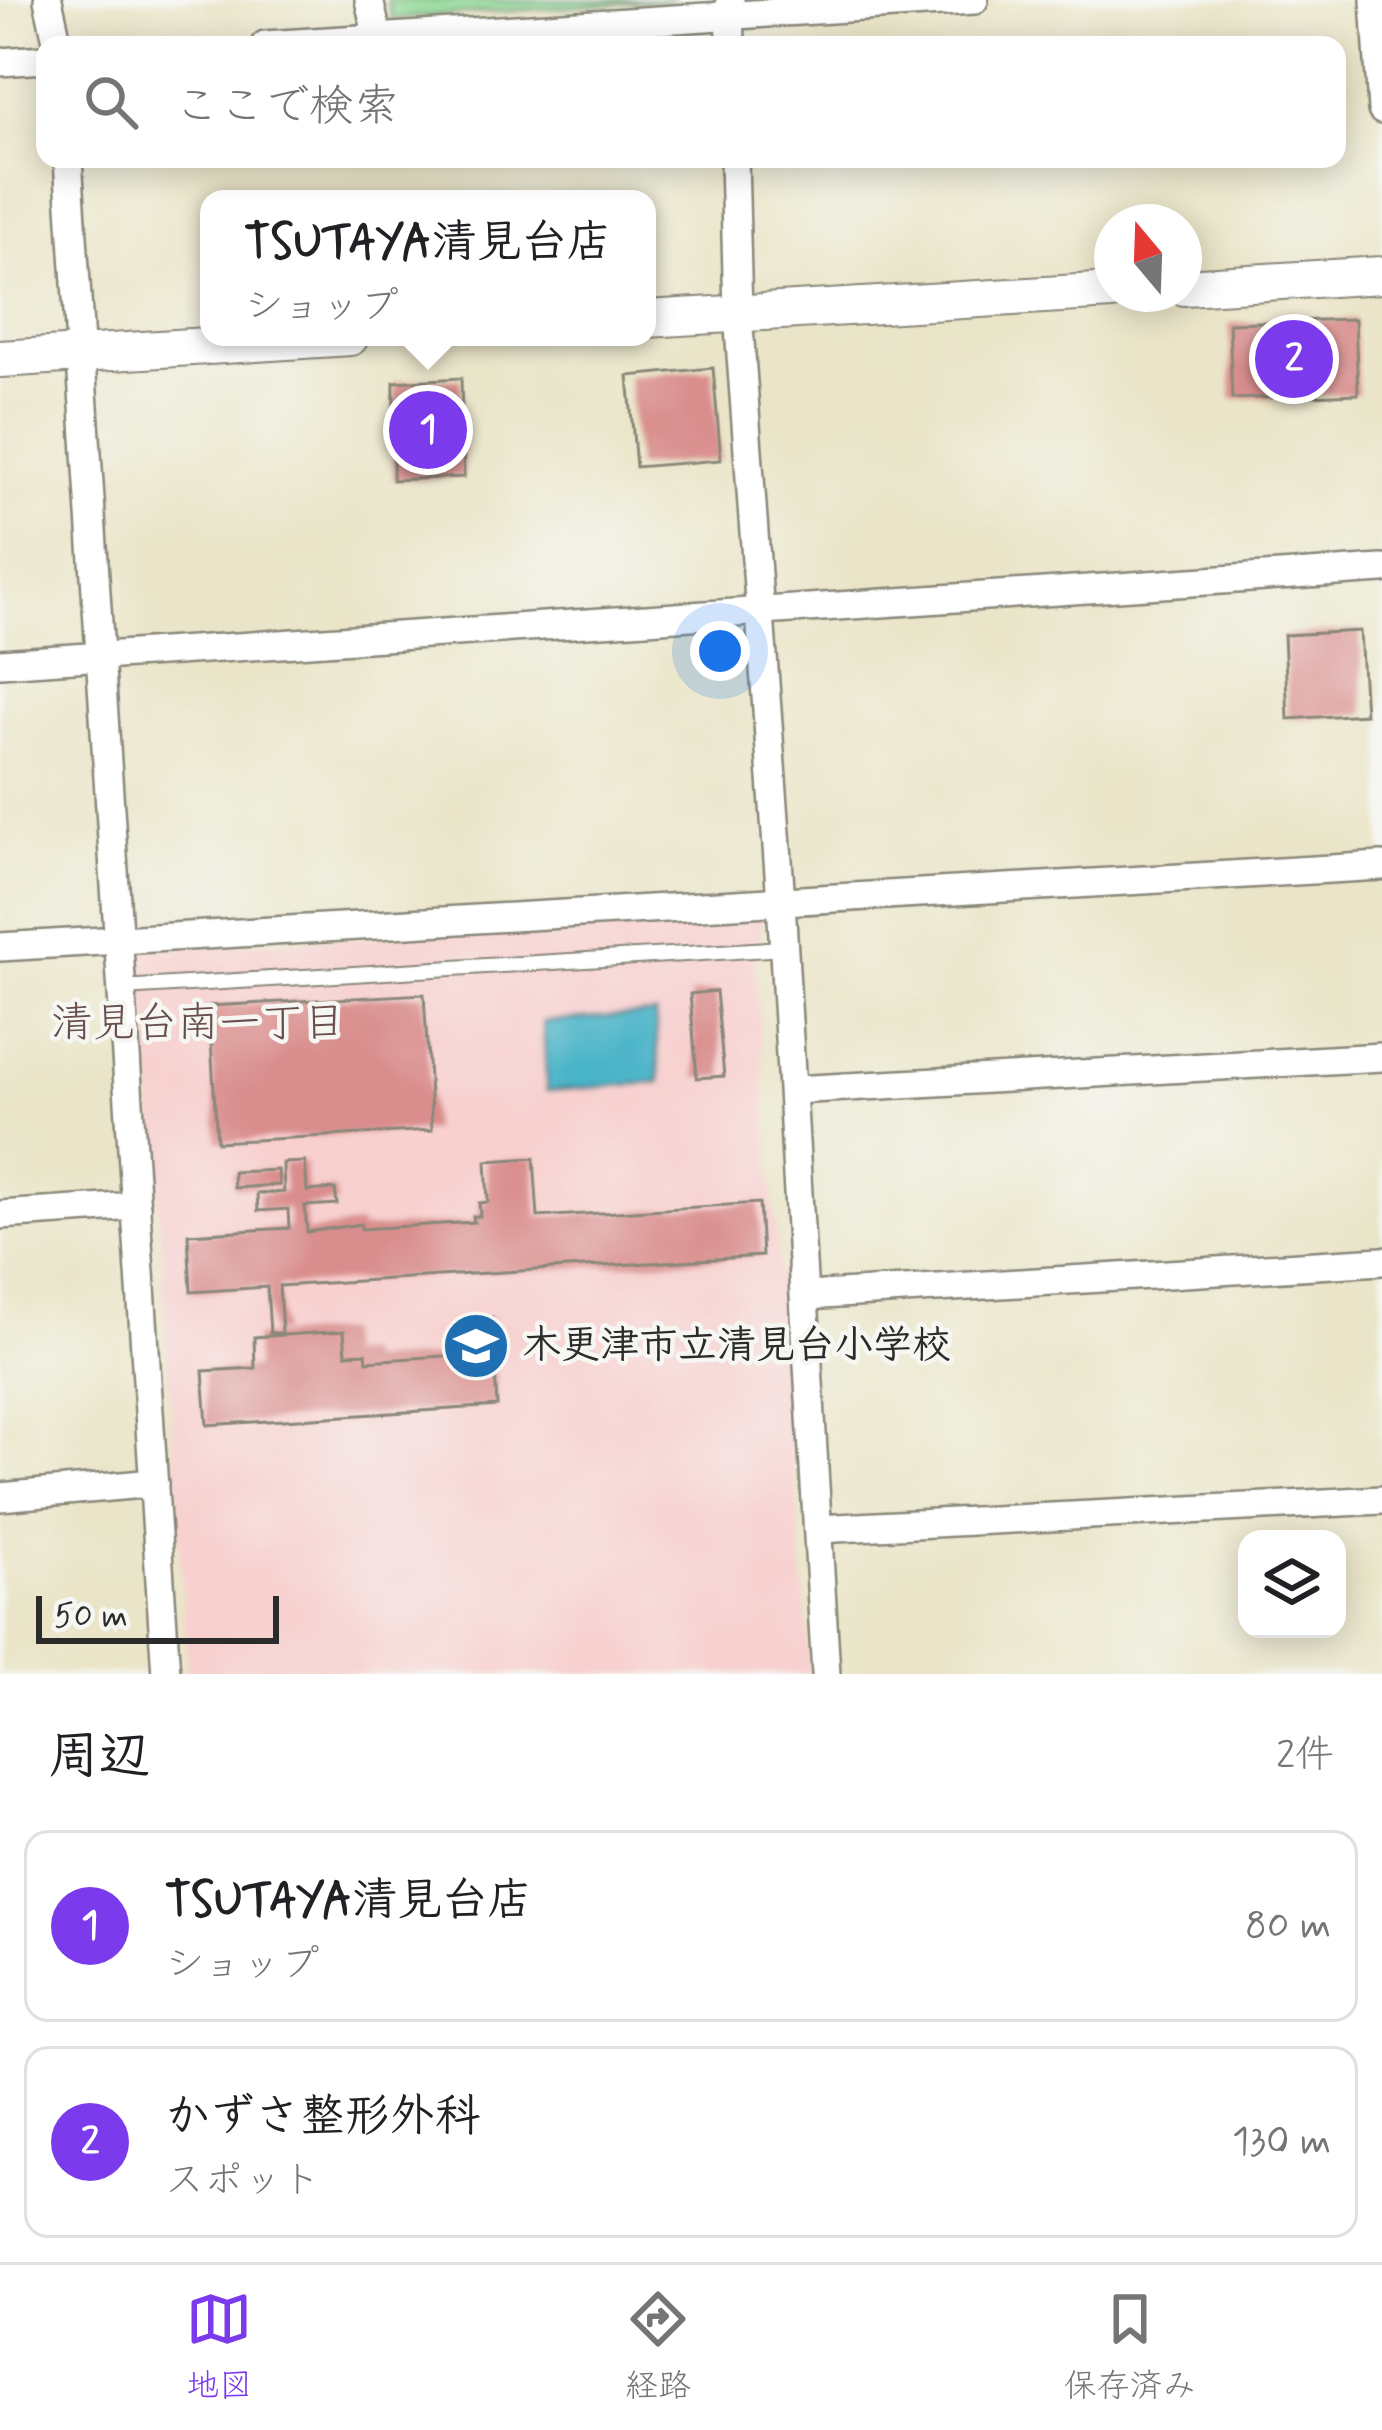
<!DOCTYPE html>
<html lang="ja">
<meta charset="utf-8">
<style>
:root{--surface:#fff;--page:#f6f6f6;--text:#202124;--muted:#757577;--line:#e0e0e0;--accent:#7c3aed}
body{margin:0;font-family:Mynerve,"Klee One",sans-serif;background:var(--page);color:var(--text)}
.controls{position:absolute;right:36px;bottom:36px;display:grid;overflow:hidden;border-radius:24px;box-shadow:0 6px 30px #0003}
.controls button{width:108px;height:108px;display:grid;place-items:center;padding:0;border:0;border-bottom:3px solid var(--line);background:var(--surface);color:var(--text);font:60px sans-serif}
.compass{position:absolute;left:1094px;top:204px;width:108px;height:108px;border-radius:50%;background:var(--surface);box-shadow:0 6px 30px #0003;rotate:341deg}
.scale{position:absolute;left:36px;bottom:30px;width:243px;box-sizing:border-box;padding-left:12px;border:6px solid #2b2b2b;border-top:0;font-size:33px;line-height:42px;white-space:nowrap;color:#2b2b2b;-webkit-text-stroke:9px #f6f6f2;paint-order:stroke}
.you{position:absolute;left:720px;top:651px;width:42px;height:42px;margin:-30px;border:9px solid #fff;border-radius:50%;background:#1a73e8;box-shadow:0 0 0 18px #1a73e833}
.badge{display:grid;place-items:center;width:78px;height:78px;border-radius:50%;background:var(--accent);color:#fff;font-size:39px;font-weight:700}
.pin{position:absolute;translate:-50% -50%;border:6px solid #fff;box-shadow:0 3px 12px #0006}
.popup{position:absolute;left:200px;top:190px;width:456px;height:156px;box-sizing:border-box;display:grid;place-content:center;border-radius:24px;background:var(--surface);filter:drop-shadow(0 3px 9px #0005);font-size:39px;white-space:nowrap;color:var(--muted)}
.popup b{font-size:45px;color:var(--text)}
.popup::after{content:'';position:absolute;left:50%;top:100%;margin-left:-24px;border:24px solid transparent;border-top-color:var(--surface)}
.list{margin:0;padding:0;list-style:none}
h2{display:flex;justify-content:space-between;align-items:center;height:156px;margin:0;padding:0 48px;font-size:51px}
h2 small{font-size:39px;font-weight:400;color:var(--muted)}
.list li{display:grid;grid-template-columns:78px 1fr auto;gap:36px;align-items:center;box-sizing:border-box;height:192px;margin:0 24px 24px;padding:0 24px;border:3px solid var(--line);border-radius:24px}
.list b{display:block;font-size:45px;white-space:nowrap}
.list p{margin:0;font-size:39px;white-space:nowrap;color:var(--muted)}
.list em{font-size:39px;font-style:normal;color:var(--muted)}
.icon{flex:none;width:66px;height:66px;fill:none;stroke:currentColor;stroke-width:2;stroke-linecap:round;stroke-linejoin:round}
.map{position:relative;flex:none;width:1382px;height:1674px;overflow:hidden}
.search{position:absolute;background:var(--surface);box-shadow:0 6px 30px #0003;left:36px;right:36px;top:36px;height:132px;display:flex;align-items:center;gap:30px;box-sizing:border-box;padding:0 42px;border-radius:24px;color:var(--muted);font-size:45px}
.sheet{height:588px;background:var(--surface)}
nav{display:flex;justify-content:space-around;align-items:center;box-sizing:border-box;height:168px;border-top:3px solid var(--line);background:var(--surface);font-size:33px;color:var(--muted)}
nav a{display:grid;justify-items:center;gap:6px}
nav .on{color:var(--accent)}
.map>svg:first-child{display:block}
.built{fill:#f7d0cf}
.green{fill:#8ed894;stroke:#5c8260;stroke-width:3}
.water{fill:#49b3c8;stroke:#3a6f7a;stroke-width:3}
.building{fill:#d98e8d}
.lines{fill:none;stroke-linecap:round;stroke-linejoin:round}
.lane-casing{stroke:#8a887a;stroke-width:18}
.street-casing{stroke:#8a887a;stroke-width:32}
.secondary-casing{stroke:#8a887a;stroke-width:40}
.lane{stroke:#fff;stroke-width:14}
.street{stroke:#fff;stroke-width:27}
.secondary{stroke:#fff;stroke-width:36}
.labels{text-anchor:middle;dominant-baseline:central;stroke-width:9;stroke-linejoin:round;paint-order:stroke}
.poi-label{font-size:39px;font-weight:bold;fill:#2b2b2b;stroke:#f6f6f2;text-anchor:start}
.neighbourhood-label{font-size:42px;fill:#684e4d;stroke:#f6f6f2}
</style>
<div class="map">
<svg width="1382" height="1674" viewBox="0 0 1382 1674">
<rect width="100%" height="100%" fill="#f6f6f2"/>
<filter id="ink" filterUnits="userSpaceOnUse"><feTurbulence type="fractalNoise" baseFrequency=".00833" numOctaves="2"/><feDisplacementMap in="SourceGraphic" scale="24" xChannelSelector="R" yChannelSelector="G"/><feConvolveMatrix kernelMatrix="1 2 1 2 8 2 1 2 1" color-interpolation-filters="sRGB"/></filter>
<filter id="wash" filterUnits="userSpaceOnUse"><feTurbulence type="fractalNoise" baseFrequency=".004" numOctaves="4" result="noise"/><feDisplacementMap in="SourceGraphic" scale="48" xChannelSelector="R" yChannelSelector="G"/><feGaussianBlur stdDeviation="2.7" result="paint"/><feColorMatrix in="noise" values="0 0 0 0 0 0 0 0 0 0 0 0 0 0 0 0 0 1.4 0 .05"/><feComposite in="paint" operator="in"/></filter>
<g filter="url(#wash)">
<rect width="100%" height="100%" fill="#eae5c8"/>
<polygon class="built" points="764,914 755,967 811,1674 187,1674 147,1019 135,950"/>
<polygon class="green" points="387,0 674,0 392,19"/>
<polygon class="water" points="655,1014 660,1082 547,1091 543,1022"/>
<g id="blocks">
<g class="building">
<polygon points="1355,319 1358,394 1232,399 1229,323"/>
<polygon points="713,368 721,460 636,467 628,376"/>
<polygon points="461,378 464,477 393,480 394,382"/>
<polygon points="1360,631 1365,714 1288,719 1284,635"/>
<polygon points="716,991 724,1076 697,1078 690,994"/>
<polygon points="424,994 432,1130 217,1142 209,1006"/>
<polygon points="534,1158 538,1217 759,1203 762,1256 279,1286 282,1333 270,1333 267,1287 191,1292 188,1234 289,1228 288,1209 258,1211 257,1194 284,1192 283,1163 305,1162 307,1191 335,1189 337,1204 305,1206 307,1232 361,1224 361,1229 474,1222 473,1216 480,1216 479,1203 488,1202 486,1161"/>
<polygon points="278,1170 279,1185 234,1188 233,1172"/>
<polygon points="492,1318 497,1406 207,1425 203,1371 255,1368 254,1337 344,1331 346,1354 366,1353 367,1361 475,1354 473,1320"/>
</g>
</g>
</g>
<g filter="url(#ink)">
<use href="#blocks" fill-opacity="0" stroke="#8a887a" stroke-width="3"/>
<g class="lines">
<g class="lane-casing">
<polyline id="lane" points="122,988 784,948"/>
</g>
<g class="street-casing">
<g id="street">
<polyline points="48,0 58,45"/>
<polyline points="369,0 378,38"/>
<polyline points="730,0 731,45"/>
<polyline points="1375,0 1382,110"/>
<polyline points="265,45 974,0"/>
<polyline points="0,62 45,59"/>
<polyline points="68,159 166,1674"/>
<polyline points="734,159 738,314 781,901 826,1674"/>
<polyline points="0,663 1382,569"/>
<polyline points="0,947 1382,866"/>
<polyline points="793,1090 1382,1057"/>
<polyline points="0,1215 136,1206"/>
<polyline points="806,1296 1382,1261"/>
<polyline points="0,1497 154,1483"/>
<polyline points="818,1529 1382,1500"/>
</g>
</g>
<g class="secondary-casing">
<g id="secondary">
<polyline points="1184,287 1382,275"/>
<polyline points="647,319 1112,291"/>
<polyline points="0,359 350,337"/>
</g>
</g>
<use href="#lane" class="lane"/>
<use href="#street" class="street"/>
<use href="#secondary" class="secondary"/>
</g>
</g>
<defs>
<g id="school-disc" transform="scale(3.45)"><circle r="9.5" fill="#1f6fb2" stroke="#f6f6f2"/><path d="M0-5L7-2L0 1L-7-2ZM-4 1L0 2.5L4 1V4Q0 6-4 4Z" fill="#fff"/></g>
</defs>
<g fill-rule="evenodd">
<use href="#school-disc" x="476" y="1346"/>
</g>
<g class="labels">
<g class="poi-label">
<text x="522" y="1346">木更津市立清見台小学校</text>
</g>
<g class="neighbourhood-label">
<text x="198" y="1024">清見台南一丁目</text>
</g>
</g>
</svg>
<div class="controls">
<button><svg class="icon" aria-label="layers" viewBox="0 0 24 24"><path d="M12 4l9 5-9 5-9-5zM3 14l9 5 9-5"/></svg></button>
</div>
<svg class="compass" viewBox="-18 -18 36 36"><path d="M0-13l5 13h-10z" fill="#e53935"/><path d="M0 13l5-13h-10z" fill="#757577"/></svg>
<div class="scale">50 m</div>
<div class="you"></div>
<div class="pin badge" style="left:428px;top:430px">1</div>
<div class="popup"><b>TSUTAYA清見台店</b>ショップ</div>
<div class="pin badge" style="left:1294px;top:359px">2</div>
<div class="search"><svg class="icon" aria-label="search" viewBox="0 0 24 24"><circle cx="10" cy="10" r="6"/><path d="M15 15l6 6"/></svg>ここで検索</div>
</div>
<section class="sheet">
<h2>周辺<small>2件</small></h2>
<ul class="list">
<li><span class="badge">1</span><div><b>TSUTAYA清見台店</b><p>ショップ</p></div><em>80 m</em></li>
<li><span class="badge">2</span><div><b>かずさ整形外科</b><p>スポット</p></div><em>130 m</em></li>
</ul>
</section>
<nav>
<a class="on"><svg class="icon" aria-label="map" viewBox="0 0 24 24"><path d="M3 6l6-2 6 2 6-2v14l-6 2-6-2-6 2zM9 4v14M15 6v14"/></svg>地図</a>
<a><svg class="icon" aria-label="directions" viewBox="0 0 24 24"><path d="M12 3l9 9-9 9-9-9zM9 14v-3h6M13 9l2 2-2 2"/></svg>経路</a>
<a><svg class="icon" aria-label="saved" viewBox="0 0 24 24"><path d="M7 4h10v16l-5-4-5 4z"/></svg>保存済み</a>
</nav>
